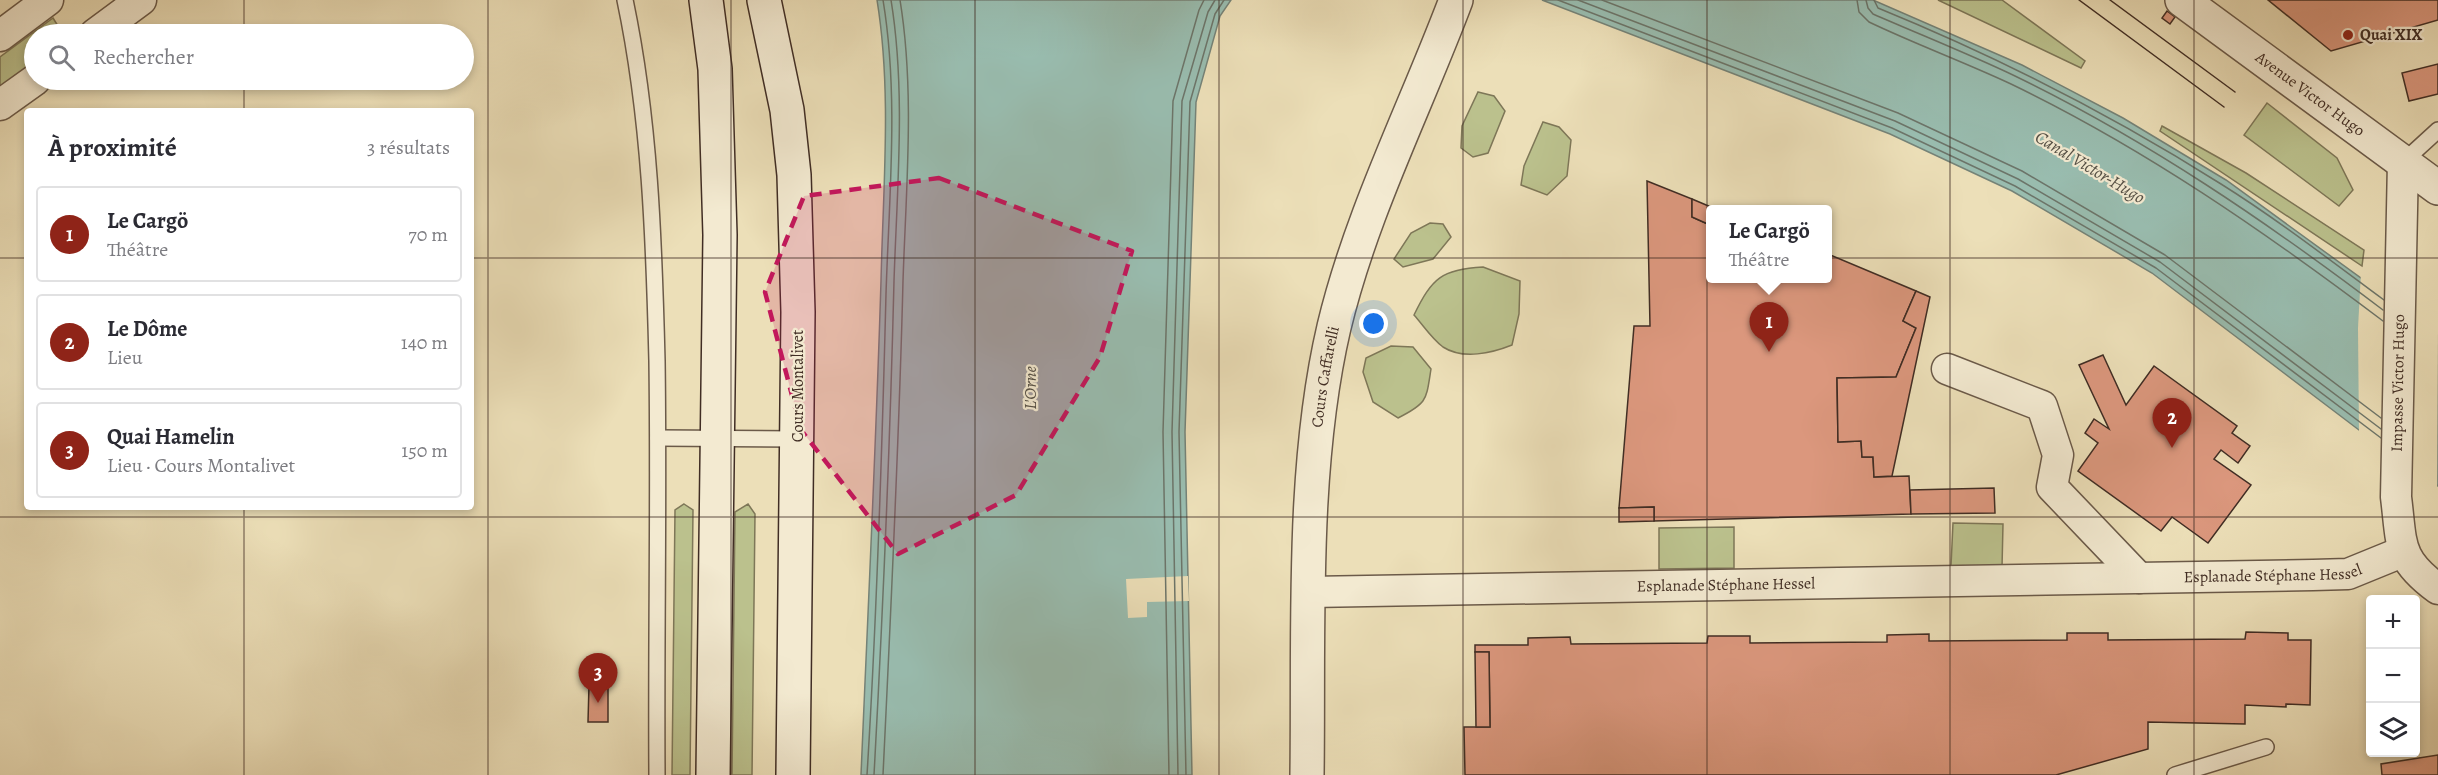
<!DOCTYPE html>
<html lang="fr">
<meta charset="utf-8">
<style>
:root{--surface:#fff;--page:#f7f7f7;--text:#2b2b33;--muted:#7c7c81;--line:#e1e1e2;--accent:#8f2418}
body{margin:0;font-family:Alegreya,serif;background:var(--page);color:var(--text)}
.controls{position:absolute;right:18px;bottom:18px;display:grid;overflow:hidden;border-radius:6px;box-shadow:0 3px 9px #0003}
.controls button{width:54px;height:54px;display:grid;place-items:center;padding:0;border:0;border-bottom:2px solid var(--line);background:var(--surface);color:var(--text);font:30px sans-serif}
.you{position:absolute;left:1374px;top:324px;width:21px;height:21px;margin:-15px;border:4px solid #fff;border-radius:50%;background:#1a73e8;box-shadow:0 0 0 9px #1a73e833}
.badge{display:grid;place-items:center;width:39px;height:39px;border-radius:50%;background:var(--accent);color:#fff;font-size:20px;font-weight:700}
.pin{position:absolute;translate:-50% -50px;filter:drop-shadow(0 2px 3px #0008)}
.pin::after{content:'';position:absolute;top:32px;width:21px;height:18px;background:inherit;clip-path:polygon(0 0,100% 0,50% 100%)}
.popup{position:absolute;left:1706px;top:205px;width:126px;height:78px;box-sizing:border-box;display:grid;place-content:center;border-radius:6px;background:var(--surface);filter:drop-shadow(0 2px 4px #0005);font-size:20px;white-space:nowrap;color:var(--muted)}
.popup b{font-size:22px;color:var(--text)}
.popup::after{content:'';position:absolute;left:50%;top:100%;margin-left:-12px;border:12px solid transparent;border-top-color:var(--surface)}
.list{margin:0;padding:0;list-style:none}
h2{display:flex;justify-content:space-between;align-items:center;height:78px;margin:0;padding:0 24px;font-size:26px}
h2 small{font-size:20px;font-weight:400;color:var(--muted)}
.list li{display:grid;grid-template-columns:39px 1fr auto;gap:18px;align-items:center;box-sizing:border-box;height:96px;margin:0 12px 12px;padding:0 12px;border:2px solid var(--line);border-radius:6px}
.list b{display:block;font-size:22px;white-space:nowrap}
.list p{margin:0;font-size:20px;white-space:nowrap;color:var(--muted)}
.list em{font-size:20px;font-style:normal;color:var(--muted)}
.icon{flex:none;width:33px;height:33px;fill:none;stroke:currentColor;stroke-width:2;stroke-linecap:round;stroke-linejoin:round}
.map{position:relative;flex:none;width:2438px;height:775px;overflow:hidden}
.search{position:absolute;background:var(--surface);box-shadow:0 3px 9px #0003;left:24px;top:24px;width:450px;height:66px;display:flex;align-items:center;gap:15px;box-sizing:border-box;padding:0 21px;border-radius:33px;color:var(--muted);font-size:22px}
.panel{position:absolute;background:var(--surface);box-shadow:0 3px 9px #0003;left:24px;top:108px;width:450px;height:402px;border-radius:6px}
.map>svg:first-child{display:block}
.green{fill:#bbc18d;stroke:#7e7758;stroke-width:1.5}
.water{fill:#99bdb0;stroke:#758378;stroke-width:1.5}
.pier{fill:#ecdfb8}
.lines{fill:none;stroke-linecap:round;stroke-linejoin:round}
.shore{stroke:#6c756a;stroke-width:1.5}
.building{fill:#db977d;stroke:#402d24;stroke-width:1.5}
.service-casing{stroke:#6b5a49;stroke-width:18}
.minor-casing{stroke:#6b5a49;stroke-width:33}
.tertiary-casing{stroke:#6b5a49;stroke-width:36}
.secondary-casing{stroke:#402d24;stroke-width:36}
.service{stroke:#f3ead1;stroke-width:15}
.minor{stroke:#f3ead1;stroke-width:30}
.tertiary{stroke:#f3ead1;stroke-width:33}
.secondary{stroke:#f3ead1;stroke-width:33}
.tram{stroke:#402d24;stroke-width:1.5}
.marked{fill:#c2185b;fill-opacity:0.2;stroke:#c2185b;stroke-width:4.5;stroke-dasharray:12 8;stroke-linejoin:round}
.grid{fill:none;stroke:#402d24;stroke-width:1.5;stroke-opacity:0.55}
.poi-dot{fill:#8f2418;stroke:#f3ead1;stroke-width:2}
.labels{text-anchor:middle;dominant-baseline:central;stroke-width:4.5;stroke-linejoin:round;paint-order:stroke}
.poi-label{font-size:16px;font-weight:bold;fill:#402d24;stroke:#f3ead1;text-anchor:start}
.street-label{font-size:16px;fill:#402d24;stroke:#f3ead1}
.water-label{font-size:18px;font-style:italic;fill:#565147;stroke:#f3ead1}
</style>
<div class="map">
<svg width="2438" height="775" viewBox="0 0 2438 775">
<rect width="100%" height="100%" fill="#ecdfb8"/>
<filter id="stains"><feTurbulence type="fractalNoise" baseFrequency=".00333" numOctaves="4"/><feColorMatrix values="0 0 0 0 .2 0 0 0 0 .09 0 0 0 0 .02 0 0 0 .5 -.17"/></filter>
<radialGradient id="worn" r=".72"><stop offset=".6" stop-color="#630" stop-opacity="0"/><stop offset="1" stop-color="#630" stop-opacity=".3"/></radialGradient>
<g class="green">
<polygon points="1938,0 2002,0 2085,61 2081,68"/>
<polygon points="53,18 63,34 34,34 34,67 0,93 0,57"/>
<polygon points="1478,92 1494,96 1505,111 1488,153 1473,157 1461,148 1462,126"/>
<polygon points="2267,103 2337,158 2353,190 2339,206 2244,135"/>
<polygon points="1543,122 1559,127 1571,140 1567,176 1547,195 1521,185 1524,166"/>
<polygon points="2162,126 2246,173 2364,250 2362,266 2160,131"/>
<polygon points="1430,223 1443,224 1451,237 1433,259 1403,267 1394,259 1411,233"/>
<path d="M 1483,267 L 1520,281 L 1519,314 L 1512,345 C 1492,353 1463,360 1443,347 C 1432,339 1423,325 1414,315 C 1432,278 1442,269 1483,267 Z"/>
<path d="M 1391,346 L 1413,347 L 1431,369 C 1426,400 1428,403 1398,418 L 1373,402 L 1363,372 L 1366,358 Z"/>
<polygon points="684,504 693,510 690,775 672,775 675,510"/>
<polygon points="748,504 755,514 752,775 732,775 735,512"/>
<polygon points="1953,523 2003,524 2002,568 1951,566"/>
<polygon points="1734,527 1734,568 1659,569 1659,528"/>
</g>
<g class="water">
<path d="M 877,0 L 1231,0 L 1220,16 L 1196,102 L 1185,432 L 1192,775 L 861,775 C 868,610 876,446 881,281 C 883,188 892,92 877,0 Z"/>
<polygon points="1542,0 1873,0 2022,65 2123,118 2226,180 2438,334 2438,486 2359,430 2152,273 2012,191 1890,134"/>
</g>
<g class="pier">
<polygon points="2361,272 2438,330 2437,489 2359,434 2358,328"/>
<polygon points="1188,576 1189,601 1147,602 1147,617 1128,618 1126,579"/>
</g>
<g class="lines">
<g class="shore">
<polyline points="1558,0 1892,128 2015,186 2156,268 2381,438"/>
<polyline points="1578,0 1895,121 2018,179 2160,262 2381,429"/>
<polyline points="1602,0 1898,113 2022,171 2165,255 2381,418"/>
<path d="M 1857,0 L 1859,12 L 1869,22 C 1915,44 1964,62 2011,84 C 2144,148 2265,232 2383,321"/>
<path d="M 1866,0 L 1868,8 L 1873,14 C 1921,35 1969,54 2015,76 C 2147,140 2267,222 2383,310"/>
<path d="M 1874,0 L 1878,8 C 1998,57 2112,115 2221,184 C 2277,219 2331,261 2384,300"/>
<path d="M 867,775 C 877,615 882,454 886,294 C 889,197 899,96 883,0"/>
<path d="M 874,775 C 883,610 890,446 894,281 C 897,188 906,92 891,0"/>
<path d="M 883,775 C 891,610 899,446 903,281 C 906,188 915,92 900,0"/>
<polyline points="1169,775 1163,432 1173,101 1199,10 1204,0"/>
<polyline points="1178,775 1172,432 1182,101 1208,12 1215,0"/>
<polyline points="1186,775 1179,432 1190,102 1215,14 1224,0"/>
</g>
</g>
<g class="building">
<polygon points="2268,0 2438,0 2438,20 2331,51"/>
<polygon points="2167,11 2175,17 2170,24 2162,18"/>
<polygon points="2438,64 2438,94 2409,101 2402,73"/>
<polygon points="1647,181 1692,199 1692,217 1710,225 1710,278 1828,278 1828,254 1916,291 1903,321 1916,328 1896,377 1837,378 1838,442 1861,441 1862,457 1873,457 1874,477 1909,476 1911,514 1654,521 1654,507 1619,508 1634,326 1650,326"/>
<polygon points="1692,199 1718,210 1710,210 1710,225 1692,217"/>
<polygon points="1916,291 1930,297 1892,476 1874,477 1873,457 1862,457 1861,441 1838,442 1837,378 1896,377 1916,328 1903,321"/>
<polygon points="2103,355 2126,405 2154,366 2237,426 2232,433 2250,446 2238,463 2221,450 2214,459 2251,485 2208,543 2172,517 2161,531 2078,471 2098,443 2085,433 2094,419 2109,429 2079,365"/>
<polygon points="1994,488 1995,513 1911,514 1910,490"/>
<polygon points="1654,507 1654,521 1619,522 1619,508"/>
<polygon points="2246,632 2288,633 2288,640 2311,640 2310,705 2286,704 2286,707 2245,705 2245,724 2148,722 2148,749 2056,775 1465,775 1464,727 1490,727 1489,652 1475,652 1475,645 1528,645 1528,638 1570,637 1571,644 1707,643 1708,636 1750,636 1750,643 1887,642 1887,635 1929,634 1929,641 2067,640 2067,633 2108,633 2108,640 2245,639"/>
<polygon points="1475,652 1489,652 1490,727 1476,727"/>
<polygon points="589,685 608,685 608,722 588,722"/>
<polygon points="2438,755 2438,775 2382,775 2381,764"/>
</g>
<g class="lines">
<g class="service-casing">
<g id="service">
<path d="M 625,0 C 650,119 654,240 657,361 C 659,499 656,637 657,775"/>
<polyline points="2403,162 2438,130"/>
<polyline points="658,438 797,439"/>
<polyline points="2175,775 2266,747"/>
</g>
</g>
<g class="minor-casing">
<g id="minor">
<polyline points="95,34 141,0"/>
<polyline points="0,36 48,0"/>
<polyline points="0,105 35,80"/>
<path d="M 2403,162 L 2396,497 C 2402,545 2397,559 2438,589"/>
<polyline points="1947,369 2042,406 2058,455 2052,487 2139,578"/>
<path id="s1" d="M 1310,592 L 2313,575 L 2348,574 L 2402,552"/>
</g>
</g>
<g class="tertiary-casing">
<g id="tertiary">
<path id="s2" d="M 2182,0 L 2438,188"/>
<path id="s3" d="M 1307,775 C 1309,630 1301,468 1334,327 C 1361,214 1415,109 1456,0"/>
</g>
</g>
<g class="secondary-casing">
<g id="secondary">
<polyline points="706,0 715,69 720,235 713,775"/>
<polyline points="764,0 787,110 794,175 798,312 793,775"/>
</g>
</g>
<use href="#service" class="service"/>
<use href="#minor" class="minor"/>
<use href="#tertiary" class="tertiary"/>
<use href="#secondary" class="secondary"/>
<g class="tram">
<polyline points="2079,0 2224,107"/>
<polyline points="2110,0 2235,92"/>
</g>
</g>
<path class="marked" d="M 939,178 L 1132,251 L 1100,357 L 1016,495 L 898,554 L 801,430 L 765,292 L 804,196 Z"/>
<path class="grid" d="M 244,0 L 244,34M 488,0 L 488,775M 731,0 L 731,775M 975,0 L 975,775M 1219,0 L 1219,775M 1463,0 L 1463,775M 1707,0 L 1707,775M 1950,0 L 1950,775M 2194,0 L 2194,775M 244,80 L 244,111M 0,258 L 27,258M 471,258 L 2438,258M 244,507 L 244,775M 0,517 L 2438,517"/>
<circle class="poi-dot" cx="2348" cy="35" r="6"/>
<g class="labels">
<g class="poi-label">
<text x="2360" y="35">Quai XIX</text>
</g>
<g class="street-label">
<text stroke="none"><textPath href="#s2" startOffset="159">Avenue Victor Hugo</textPath></text>
<text stroke="none"><textPath href="#s3" startOffset="399">Cours Caffarelli</textPath></text>
<text transform="translate(2398 383) rotate(-89)">Impasse Victor Hugo</text>
<text transform="translate(798 386) rotate(-90)">Cours Montalivet</text>
<text stroke="none"><textPath href="#s1" startOffset="963">Esplanade Stéphane Hessel</textPath></text>
<text stroke="none"><textPath href="#s1" startOffset="416">Esplanade Stéphane Hessel</textPath></text>
</g>
<g class="water-label">
<text transform="translate(2090 167) rotate(31)">Canal Victor-Hugo</text>
<text transform="translate(1030 388) rotate(-90)">L'Orne</text>
</g>
</g>
<rect width="100%" height="100%" filter="url(#stains)"/>
<rect width="100%" height="100%" fill="url(#worn)"/>
</svg>
<div class="controls">
<button>+</button>
<button>−</button>
<button><svg class="icon" aria-label="layers" viewBox="0 0 24 24"><path d="M12 4l9 5-9 5-9-5zM3 14l9 5 9-5"/></svg></button>
</div>
<div class="you"></div>
<div class="pin badge" style="left:1769px;top:352px">1</div>
<div class="popup"><b>Le Cargö</b>Théâtre</div>
<div class="pin badge" style="left:2172px;top:448px">2</div>
<div class="pin badge" style="left:598px;top:703px">3</div>
<div class="search"><svg class="icon" aria-label="search" viewBox="0 0 24 24"><circle cx="10" cy="10" r="6"/><path d="M15 15l6 6"/></svg>Rechercher</div>
<section class="panel">
<h2>À proximité<small>3 résultats</small></h2>
<ul class="list">
<li><span class="badge">1</span><div><b>Le Cargö</b><p>Théâtre</p></div><em>70 m</em></li>
<li><span class="badge">2</span><div><b>Le Dôme</b><p>Lieu</p></div><em>140 m</em></li>
<li><span class="badge">3</span><div><b>Quai Hamelin</b><p>Lieu · Cours Montalivet</p></div><em>150 m</em></li>
</ul>
</section>
</div>
